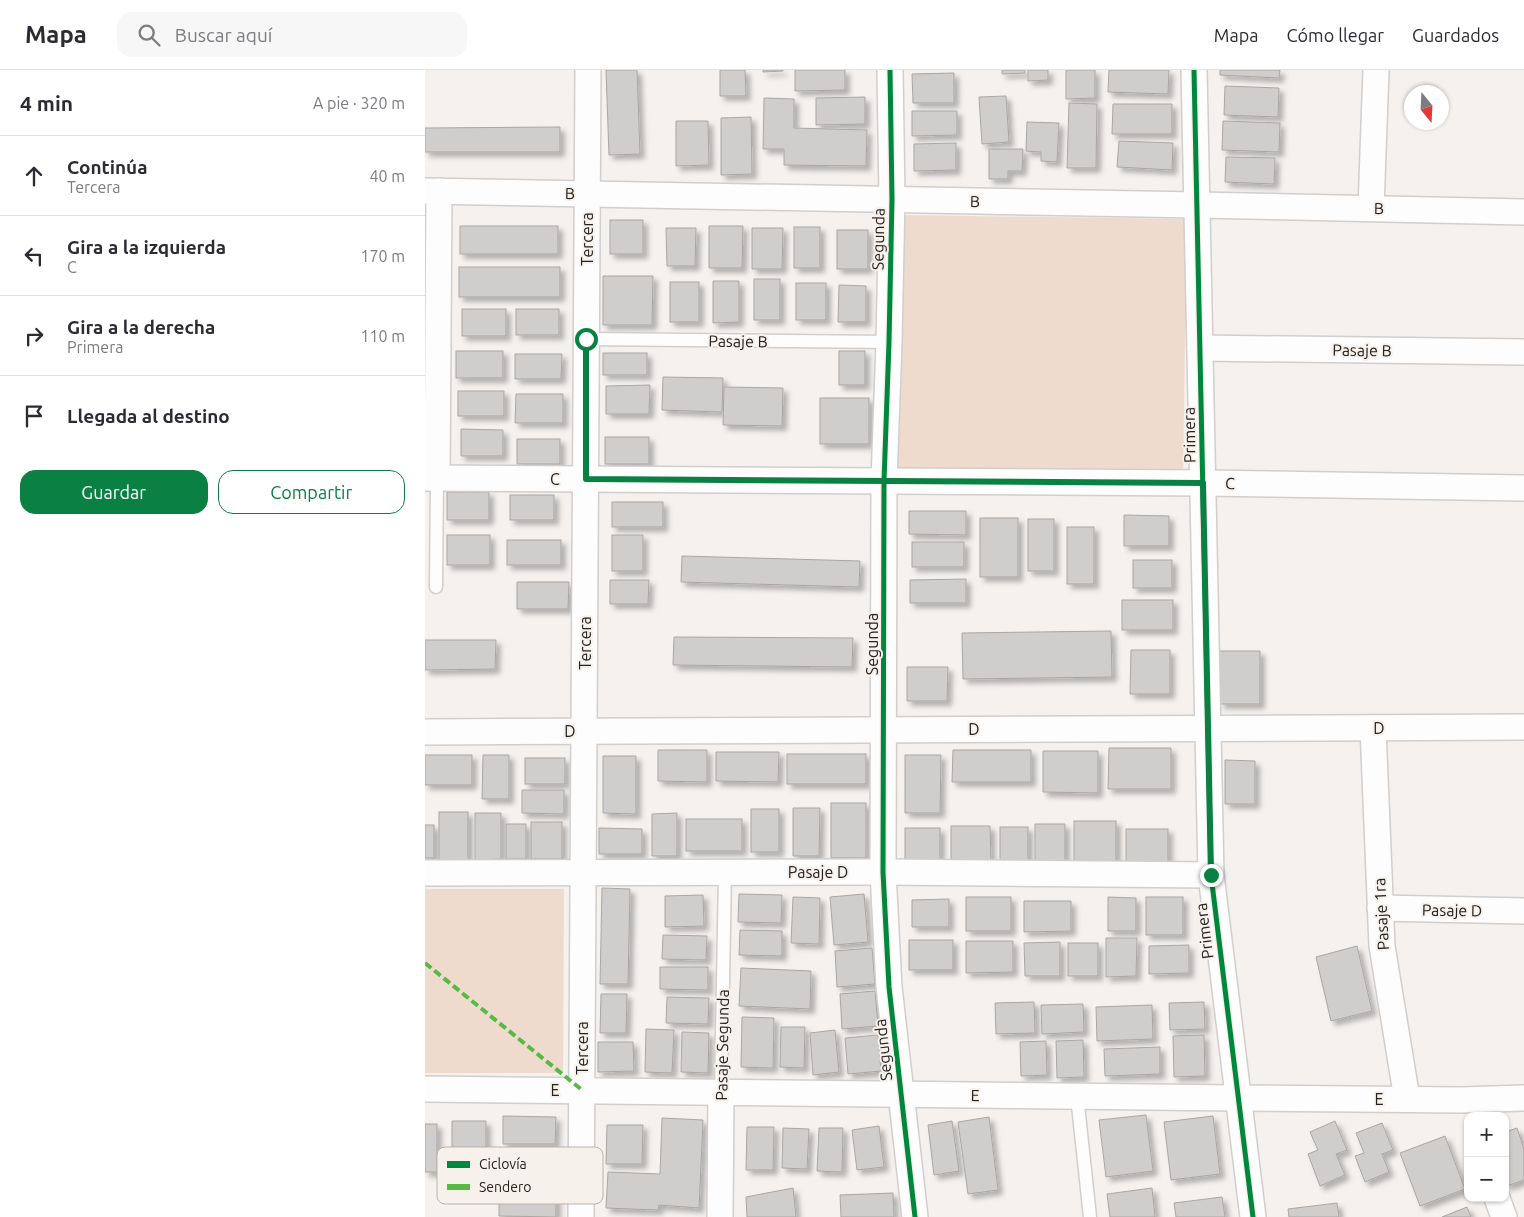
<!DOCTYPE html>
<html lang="es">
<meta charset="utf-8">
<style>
:root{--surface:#fff;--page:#f7f7f7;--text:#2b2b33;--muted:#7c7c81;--line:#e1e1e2;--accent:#0b8043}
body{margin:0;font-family:Ubuntu,sans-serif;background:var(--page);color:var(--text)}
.controls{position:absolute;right:15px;bottom:15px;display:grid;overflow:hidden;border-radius:10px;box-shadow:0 1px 4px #0004}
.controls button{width:45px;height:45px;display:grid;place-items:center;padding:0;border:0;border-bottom:1px solid var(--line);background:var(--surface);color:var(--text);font:25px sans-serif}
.compass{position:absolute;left:979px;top:15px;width:45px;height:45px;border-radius:50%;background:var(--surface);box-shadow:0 1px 4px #0004;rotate:162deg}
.stop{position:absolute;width:15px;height:15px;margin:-11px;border:4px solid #0b8043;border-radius:50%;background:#fff}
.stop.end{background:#0b8043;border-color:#fff;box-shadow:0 1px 5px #0008}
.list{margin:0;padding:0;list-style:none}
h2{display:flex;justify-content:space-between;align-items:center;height:65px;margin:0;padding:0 20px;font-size:21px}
h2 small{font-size:16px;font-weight:400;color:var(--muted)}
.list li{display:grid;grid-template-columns:32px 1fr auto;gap:15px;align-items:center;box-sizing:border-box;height:80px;padding:0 20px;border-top:1px solid var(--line)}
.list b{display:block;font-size:19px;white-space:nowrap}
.list p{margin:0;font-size:16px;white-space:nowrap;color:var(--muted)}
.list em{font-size:16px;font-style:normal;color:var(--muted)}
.actions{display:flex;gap:10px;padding:15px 20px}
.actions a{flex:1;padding:11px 0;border:1px solid var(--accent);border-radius:15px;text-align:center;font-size:18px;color:var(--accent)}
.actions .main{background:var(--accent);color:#fff}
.icon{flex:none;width:28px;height:28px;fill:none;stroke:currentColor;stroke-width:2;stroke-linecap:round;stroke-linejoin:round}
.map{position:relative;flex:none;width:1099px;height:1147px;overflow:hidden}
header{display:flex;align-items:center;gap:30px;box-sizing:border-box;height:70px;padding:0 25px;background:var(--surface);border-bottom:1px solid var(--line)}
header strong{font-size:24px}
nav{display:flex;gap:28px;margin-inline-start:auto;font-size:18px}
.search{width:350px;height:45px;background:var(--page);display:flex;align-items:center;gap:12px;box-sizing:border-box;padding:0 18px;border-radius:15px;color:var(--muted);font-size:19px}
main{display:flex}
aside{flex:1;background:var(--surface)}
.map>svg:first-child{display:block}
.green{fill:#eedbce}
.building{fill:#d0cecc;stroke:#a9a6a4;filter:url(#shadow)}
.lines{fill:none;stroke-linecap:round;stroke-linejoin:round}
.service-casing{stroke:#d1cecc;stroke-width:15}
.minor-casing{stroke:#d1cecc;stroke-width:28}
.service{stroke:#fdfdfd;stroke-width:12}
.minor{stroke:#fdfdfd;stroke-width:25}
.quiet{stroke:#58b947;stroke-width:4;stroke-dasharray:8 4;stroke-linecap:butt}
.cycleway-casing{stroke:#f7f1ec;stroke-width:8}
.cycleway{stroke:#00873e;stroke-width:5}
.route{stroke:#0b8043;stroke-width:6}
.labels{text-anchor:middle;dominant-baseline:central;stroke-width:4;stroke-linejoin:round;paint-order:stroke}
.street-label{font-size:16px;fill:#252221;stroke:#f7f1ec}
.key{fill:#f7f1ec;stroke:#b8b3af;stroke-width:1}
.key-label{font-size:14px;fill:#252221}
</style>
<header>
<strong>Mapa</strong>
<div class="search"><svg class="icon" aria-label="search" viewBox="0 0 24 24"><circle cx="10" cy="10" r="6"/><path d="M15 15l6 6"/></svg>Buscar aquí</div>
<nav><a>Mapa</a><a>Cómo llegar</a><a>Guardados</a></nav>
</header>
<main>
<aside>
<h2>4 min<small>A pie · 320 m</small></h2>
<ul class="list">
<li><svg class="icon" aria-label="ahead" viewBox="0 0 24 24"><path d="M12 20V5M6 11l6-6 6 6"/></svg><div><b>Continúa</b><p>Tercera</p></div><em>40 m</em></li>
<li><svg class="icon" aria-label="left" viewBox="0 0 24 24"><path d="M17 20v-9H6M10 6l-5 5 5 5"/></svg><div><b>Gira a la izquierda</b><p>C</p></div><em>170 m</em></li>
<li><svg class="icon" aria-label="right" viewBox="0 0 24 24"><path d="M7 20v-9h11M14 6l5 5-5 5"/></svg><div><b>Gira a la derecha</b><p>Primera</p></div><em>110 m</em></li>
<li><svg class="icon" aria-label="arrive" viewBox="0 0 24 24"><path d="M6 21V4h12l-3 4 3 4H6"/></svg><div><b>Llegada al destino</b></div></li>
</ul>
<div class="actions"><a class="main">Guardar</a><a>Compartir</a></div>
</aside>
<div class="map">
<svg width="1099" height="1147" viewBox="0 0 1099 1147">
<defs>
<filter id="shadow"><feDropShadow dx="4.5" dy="4.5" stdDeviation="2.5" flood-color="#0004"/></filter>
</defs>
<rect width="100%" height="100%" fill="#f4f1ef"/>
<g class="green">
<polygon points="476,145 762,149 758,404 471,400"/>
<polygon points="0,819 139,819 138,1003 0,1003"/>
</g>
<g class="building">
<polygon points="181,0 212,0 215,84 184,85"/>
<polygon points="295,0 320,0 321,26 295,26"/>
<polygon points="338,0 358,0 358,1 338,2"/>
<polygon points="370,0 420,0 420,20 370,21"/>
<polygon points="577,0 600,0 600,3 577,4"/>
<polygon points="603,0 623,0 623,10 603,11"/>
<polygon points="641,0 670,0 670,28 641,29"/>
<polygon points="684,0 744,0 743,24 683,22"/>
<polygon points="795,0 855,0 854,8 795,5"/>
<polygon points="529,3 529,33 488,33 487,4"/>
<polygon points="800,16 854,18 853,47 799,45"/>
<polygon points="581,26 584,72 557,74 554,27"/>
<polygon points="440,27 440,54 391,55 391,28"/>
<polygon points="339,28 369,29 369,58 442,60 441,96 359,95 359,79 338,79"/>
<polygon points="644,33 672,34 671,98 642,98"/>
<polygon points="688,34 747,34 747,64 687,64"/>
<polygon points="487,41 532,41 532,65 487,66"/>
<polygon points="326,47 327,104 296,105 296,48"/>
<polygon points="251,51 283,51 284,95 251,96"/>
<polygon points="798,51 855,53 854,82 797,80"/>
<polygon points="602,52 634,53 632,92 616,91 616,82 601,81"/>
<polygon points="135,57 135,82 0,82 0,58"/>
<polygon points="694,71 748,73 747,100 692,97"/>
<polygon points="531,73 531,100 489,101 489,74"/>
<polygon points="564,79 598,79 597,101 583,101 583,109 564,109"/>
<polygon points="801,87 850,88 849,114 800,112"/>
<rect x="185" y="150" width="33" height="34"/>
<rect x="35" y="156" width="98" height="28"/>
<polygon points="284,156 318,156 317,198 284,198"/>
<rect x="369" y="157" width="26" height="41"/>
<polygon points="241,158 271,158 270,196 242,196"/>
<polygon points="327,158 358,158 357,199 327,199"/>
<rect x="412" y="160" width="31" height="39"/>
<rect x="34" y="197" width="101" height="30"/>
<polygon points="178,206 228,206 227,255 178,255"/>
<rect x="329" y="209" width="26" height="41"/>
<polygon points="288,211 314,211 314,252 288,253"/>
<rect x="245" y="212" width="29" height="40"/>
<rect x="371" y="213" width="30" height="37"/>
<polygon points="414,215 441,216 441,252 413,252"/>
<rect x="37" y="239" width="44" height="27"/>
<rect x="91" y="239" width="43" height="26"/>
<rect x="31" y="281" width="47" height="27"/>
<rect x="414" y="281" width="26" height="34"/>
<rect x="178" y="283" width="44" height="22"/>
<polygon points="90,284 137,284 136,309 90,309"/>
<polygon points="238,307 298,308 297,342 237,340"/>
<polygon points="225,315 224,344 181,344 181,316"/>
<polygon points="299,317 358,318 357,356 298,355"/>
<rect x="33" y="321" width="46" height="25"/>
<polygon points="91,324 138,324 138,353 90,353"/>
<rect x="395" y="328" width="49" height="46"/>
<polygon points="36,359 78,360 78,386 36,386"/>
<rect x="180" y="367" width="44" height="27"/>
<rect x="92" y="369" width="43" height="25"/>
<rect x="22" y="422" width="42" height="28"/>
<rect x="85" y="425" width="44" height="25"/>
<rect x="187" y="432" width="51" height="25"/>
<polygon points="484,441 541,441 541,465 484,464"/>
<polygon points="699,445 744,446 744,476 699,476"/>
<rect x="555" y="448" width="38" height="59"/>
<rect x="603" y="449" width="26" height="52"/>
<rect x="642" y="457" width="27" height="57"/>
<rect x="22" y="465" width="43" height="30"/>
<rect x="187" y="465" width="31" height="36"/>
<rect x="82" y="470" width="54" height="25"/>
<rect x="487" y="472" width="52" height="25"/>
<polygon points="257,486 435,491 434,517 256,512"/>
<rect x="708" y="490" width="39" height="28"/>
<polygon points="541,509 541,533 485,533 485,510"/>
<polygon points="185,510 224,510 223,534 185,534"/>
<polygon points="92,512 144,512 143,539 92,539"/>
<rect x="697" y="530" width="51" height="30"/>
<polygon points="686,561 687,607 538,609 537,563"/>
<polygon points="249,567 428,568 427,597 248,595"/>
<polygon points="0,570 71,570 70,599 0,600"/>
<polygon points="706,580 745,580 745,624 705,624"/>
<polygon points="794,581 835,581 835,634 795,634"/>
<polygon points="482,597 523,597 522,631 482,631"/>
<polygon points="684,678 746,678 746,719 683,719"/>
<polygon points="233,680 282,680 282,712 233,711"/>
<polygon points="528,680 606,680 606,712 527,712"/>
<polygon points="618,681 673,681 673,723 618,722"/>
<polygon points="291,682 354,682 353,712 291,711"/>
<rect x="362" y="684" width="79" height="30"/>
<rect x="0" y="685" width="47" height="30"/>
<polygon points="58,685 84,685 84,729 57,729"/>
<polygon points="480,685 516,685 515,743 480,743"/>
<polygon points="178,686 211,686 211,744 178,743"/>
<rect x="100" y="688" width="40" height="26"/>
<polygon points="800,690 830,691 830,734 800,734"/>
<polygon points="97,720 139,720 139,744 97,743"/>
<rect x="406" y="733" width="35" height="55"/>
<polygon points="368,738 395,738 394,786 368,786"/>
<rect x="326" y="739" width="28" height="43"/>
<rect x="14" y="742" width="29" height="48"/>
<polygon points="50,743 76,743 76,789 50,790"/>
<polygon points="252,743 252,786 227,786 227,744"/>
<rect x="261" y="749" width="56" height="32"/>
<rect x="649" y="751" width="42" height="45"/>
<rect x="106" y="752" width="31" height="37"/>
<rect x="81" y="754" width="20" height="35"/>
<polygon points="610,754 640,754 640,794 610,795"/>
<rect x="0" y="755" width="9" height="33"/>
<polygon points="526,756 565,756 566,795 526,796"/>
<rect x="575" y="757" width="28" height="37"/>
<polygon points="174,758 217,759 217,784 174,784"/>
<rect x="480" y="758" width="35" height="32"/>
<rect x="701" y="759" width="42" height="37"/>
<polygon points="177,818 205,819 203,914 175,914"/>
<polygon points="314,824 357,825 356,853 313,852"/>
<polygon points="439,824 443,872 409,875 405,827"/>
<polygon points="278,825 279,856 240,857 240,826"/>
<polygon points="368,827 395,828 394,874 366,873"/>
<rect x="541" y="827" width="45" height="34"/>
<polygon points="683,827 711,828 711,861 683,861"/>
<rect x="721" y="827" width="37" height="38"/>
<polygon points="524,829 524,857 487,857 487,830"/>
<polygon points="599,831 646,831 646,861 599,862"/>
<polygon points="315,860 357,861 357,886 314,885"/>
<polygon points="238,865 282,866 281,890 237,889"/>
<polygon points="681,868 712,868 711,906 681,907"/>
<rect x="484" y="870" width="44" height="30"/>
<polygon points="541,871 588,871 588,902 541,903"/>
<polygon points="635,872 635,906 600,906 599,873"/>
<rect x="643" y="873" width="30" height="33"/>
<polygon points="764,875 764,903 724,904 724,876"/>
<polygon points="932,876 947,941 906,951 891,887"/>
<polygon points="447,878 450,914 412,917 410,881"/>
<polygon points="235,897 283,897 283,920 235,919"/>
<polygon points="316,898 386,901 385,939 314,936"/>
<polygon points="450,921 453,956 417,959 415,924"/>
<polygon points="176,924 202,924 201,963 175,963"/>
<polygon points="242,927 284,928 283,954 241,953"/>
<polygon points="609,932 610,963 571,964 570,933"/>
<polygon points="779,932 780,959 745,960 744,933"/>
<polygon points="658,934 659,962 617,964 616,935"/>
<polygon points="727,935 728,969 672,971 671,937"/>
<polygon points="317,947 349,948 348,998 316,997"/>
<polygon points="356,957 380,957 379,998 355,997"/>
<polygon points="221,959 249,960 247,1003 220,1002"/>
<polygon points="410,960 414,1002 388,1005 385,963"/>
<polygon points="257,962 284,963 283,1003 256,1002"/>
<polygon points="453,965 456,1001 423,1004 420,968"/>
<polygon points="779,965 780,1006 749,1007 748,966"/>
<polygon points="658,970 659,1007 632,1008 631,971"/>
<polygon points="621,971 622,1005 596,1006 595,972"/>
<polygon points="173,972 208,972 209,1001 173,1002"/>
<polygon points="735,977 735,1004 680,1006 679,979"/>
<polygon points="721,1045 728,1101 681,1107 674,1050"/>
<polygon points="78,1046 131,1047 130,1074 78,1074"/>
<polygon points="788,1046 795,1104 746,1110 739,1052"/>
<polygon points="564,1047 573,1120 543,1124 533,1052"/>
<polygon points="237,1048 278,1050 274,1138 234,1135 233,1140 181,1138 183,1102 235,1104"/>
<polygon points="27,1051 61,1051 61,1106 27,1105"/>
<polygon points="527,1051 534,1101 509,1105 503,1055"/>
<polygon points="910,1051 922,1080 911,1084 920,1105 895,1116 883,1084 893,1080 885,1062"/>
<polygon points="957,1053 968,1080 957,1084 964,1102 940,1112 930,1086 939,1083 931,1063"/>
<rect x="0" y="1054" width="12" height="48"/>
<polygon points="182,1055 218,1055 217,1094 181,1094"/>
<polygon points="454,1056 459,1097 432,1100 427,1060"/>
<polygon points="322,1057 349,1057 348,1100 321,1100"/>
<polygon points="358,1058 384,1059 382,1099 357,1098"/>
<polygon points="394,1058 418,1058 417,1102 392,1101"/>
<polygon points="1092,1058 1099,1079 1099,1110 1082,1116 1080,1110 1080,1062"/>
<polygon points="1020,1066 1040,1119 995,1136 975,1083"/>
<polygon points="368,1118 371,1147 322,1147 321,1127"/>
<polygon points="727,1118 730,1147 685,1147 682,1124"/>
<polygon points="74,1121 131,1122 131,1147 74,1146"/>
<polygon points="468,1123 469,1147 416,1147 415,1125"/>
<polygon points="797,1127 800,1147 751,1147 749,1133"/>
<polygon points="912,1133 914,1147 864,1147 863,1139"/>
<polygon points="1042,1137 1046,1147 1017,1147"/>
</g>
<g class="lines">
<g class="service-casing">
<g id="service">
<polyline points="161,269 464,272"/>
<polyline points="11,517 12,409"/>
<polyline points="296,1022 300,802"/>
<polyline points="652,1026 665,1147"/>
</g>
</g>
<g class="minor-casing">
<g id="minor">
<polyline points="465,0 467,129 464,272 459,411 458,802 464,917 490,1147"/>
<polyline points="769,0 786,805 828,1147"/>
<polyline points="0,121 773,135 1099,142"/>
<polyline points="946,138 951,0"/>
<polyline points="775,278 1099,282"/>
<polyline points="0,408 778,413 1099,418"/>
<polyline points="12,409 14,121"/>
<polyline points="948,658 957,876 982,1029"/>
<polyline points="0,662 1099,657"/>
<polyline points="0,803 458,802 786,805"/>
<polyline points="955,838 1099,841"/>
<polyline points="0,1019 813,1028 1036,1030 1099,1028"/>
<polyline points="1072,1128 1079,1147"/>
<polyline points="156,1147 163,0"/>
<polyline points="295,1147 296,1022"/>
</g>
</g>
<use href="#service" class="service"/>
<use href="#minor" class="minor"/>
<polyline class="quiet" points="0,893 157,1020"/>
<g class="cycleway-casing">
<g id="cycleway">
<polyline points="465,0 467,129 464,272 459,411 458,802 464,917 490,1147"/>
<polyline points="769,0 786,805 828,1147"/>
</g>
</g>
<use href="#cycleway" class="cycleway"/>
</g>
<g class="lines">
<polyline class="route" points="161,269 161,409 778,413 786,805"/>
</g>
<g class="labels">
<g class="street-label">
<text transform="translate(145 123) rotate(1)">B</text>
<text transform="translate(550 131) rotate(1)">B</text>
<text transform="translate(954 138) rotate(1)">B</text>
<text transform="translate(162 169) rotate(-90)">Tercera</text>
<text transform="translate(453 169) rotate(-89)">Segunda</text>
<text transform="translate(313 271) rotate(1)">Pasaje B</text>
<text transform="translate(937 280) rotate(1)">Pasaje B</text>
<text transform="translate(764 365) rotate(-91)">Primera</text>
<text x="130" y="409">C</text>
<text transform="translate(805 413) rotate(1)">C</text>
<text transform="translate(160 573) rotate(-90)">Tercera</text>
<text transform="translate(447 574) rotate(-90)">Segunda</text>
<text x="954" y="658">D</text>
<text x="549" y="659">D</text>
<text x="145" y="661">D</text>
<text x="393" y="802">Pasaje D</text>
<text transform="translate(1027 840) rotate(1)">Pasaje D</text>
<text transform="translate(956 844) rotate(-93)">Pasaje 1ra</text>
<text transform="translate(779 861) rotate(-97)">Primera</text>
<text transform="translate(297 975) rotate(-89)">Pasaje Segunda</text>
<text transform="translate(157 978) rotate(-90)">Tercera</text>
<text transform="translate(458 980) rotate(-96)">Segunda</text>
<text x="130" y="1020">E</text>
<text transform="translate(550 1025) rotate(1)">E</text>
<text x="954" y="1029">E</text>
</g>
</g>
<rect x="12" y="1077" width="166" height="57" rx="8" class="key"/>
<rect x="22" y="1091" width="23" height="7" fill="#00873e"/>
<rect x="22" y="1114" width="23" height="6" fill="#58b947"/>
<g class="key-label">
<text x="54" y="1099">Ciclovía</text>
<text x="54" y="1122">Sendero</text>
</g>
</svg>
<div class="controls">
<button>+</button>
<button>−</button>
</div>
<svg class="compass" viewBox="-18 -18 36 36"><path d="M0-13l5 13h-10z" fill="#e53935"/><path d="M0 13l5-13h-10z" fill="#7c7c81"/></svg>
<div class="stop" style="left:161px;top:269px"></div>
<div class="stop end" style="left:786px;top:805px"></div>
</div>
</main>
